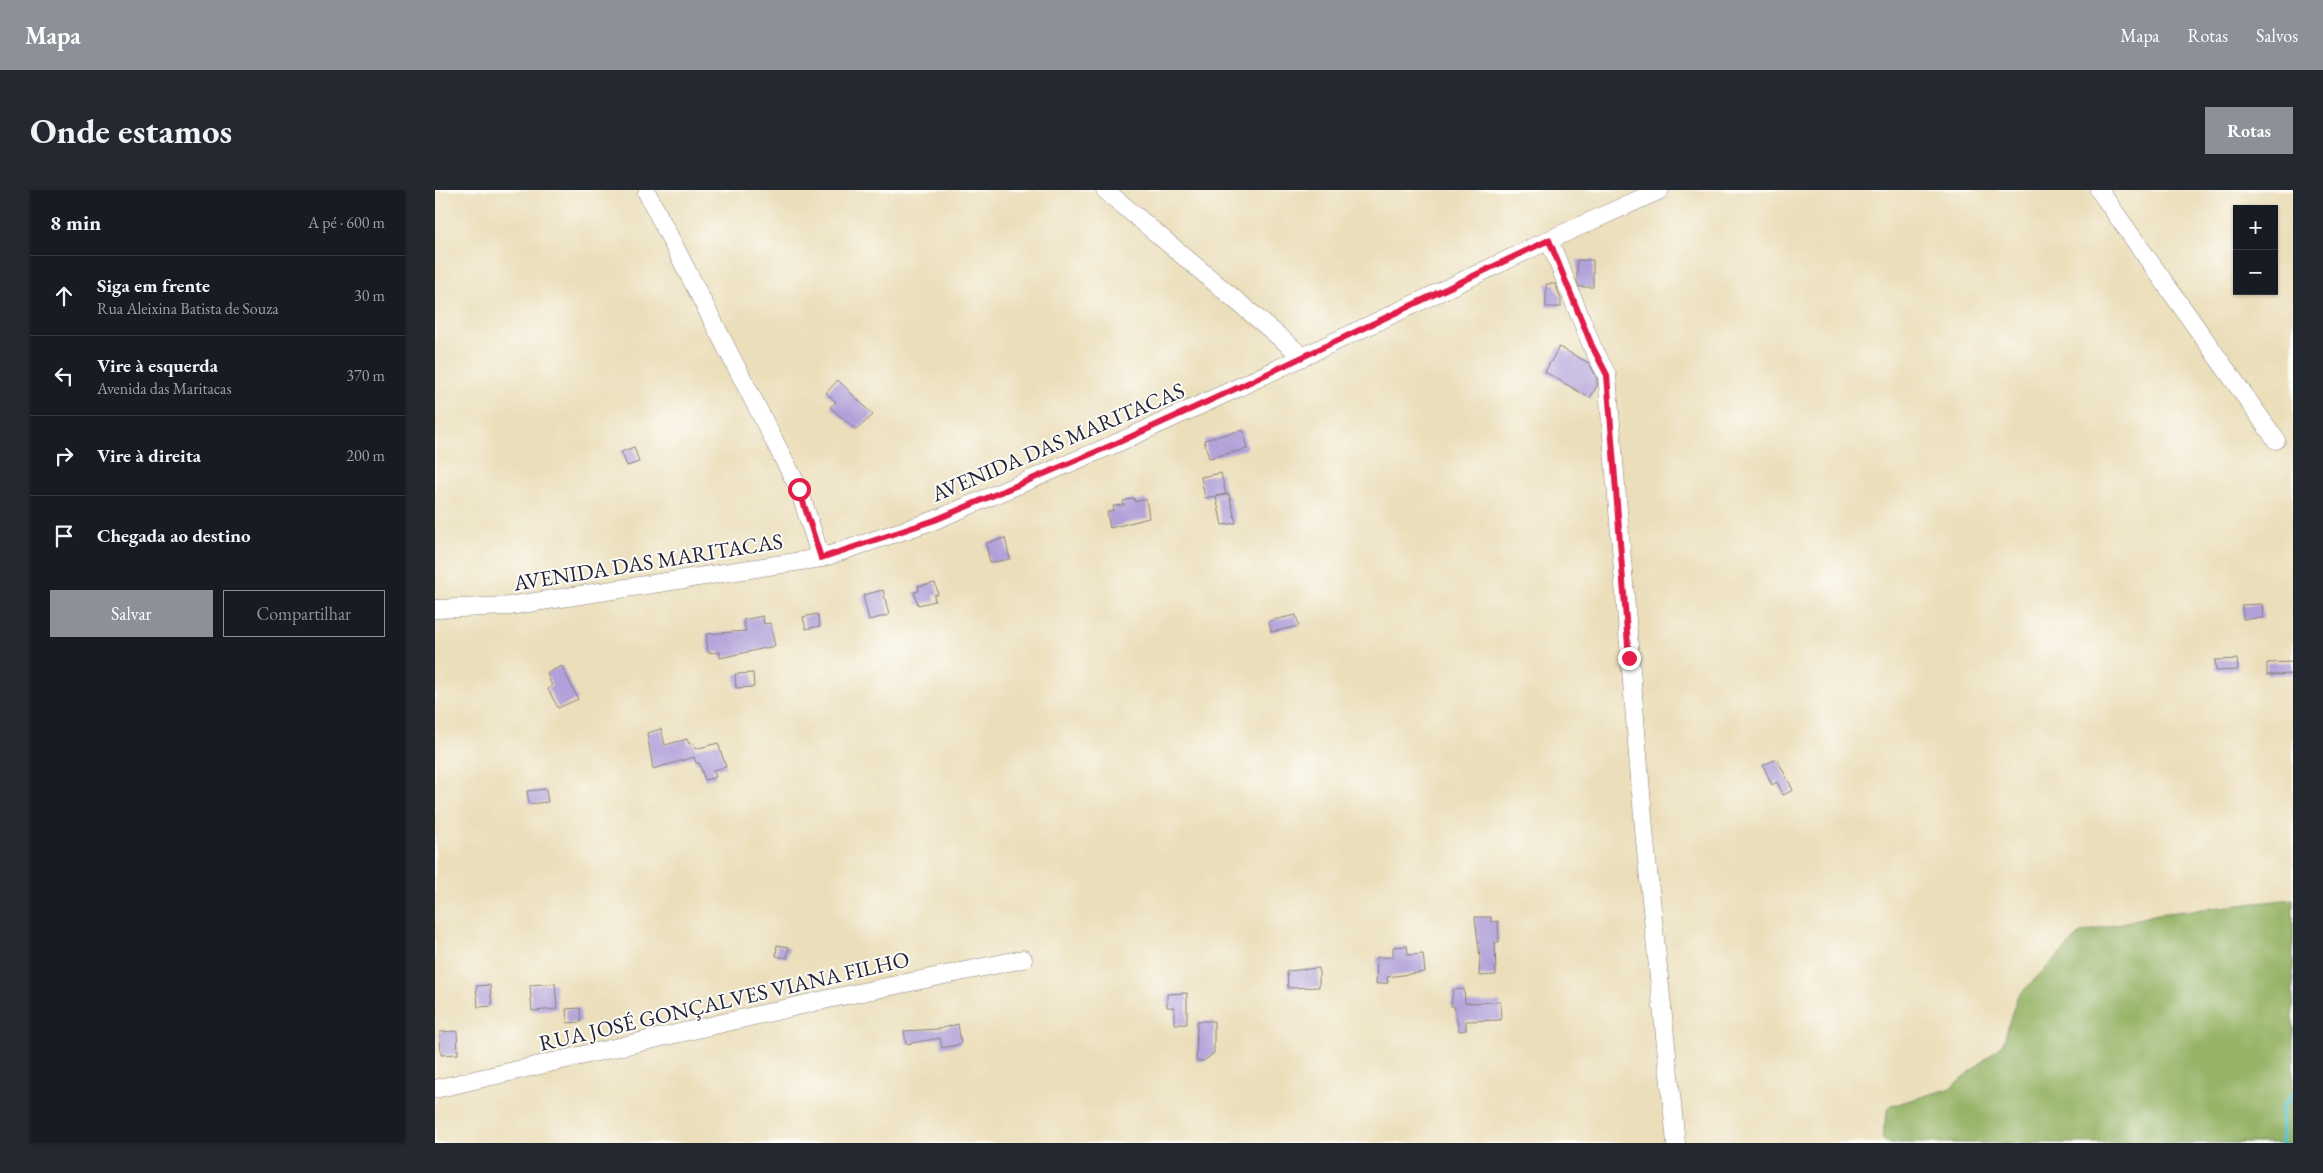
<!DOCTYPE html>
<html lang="pt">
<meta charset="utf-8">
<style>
:root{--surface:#171b24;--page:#242831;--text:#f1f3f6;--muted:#9ea1a6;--line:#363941;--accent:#8c9099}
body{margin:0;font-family:"EB Garamond",serif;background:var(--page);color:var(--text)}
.controls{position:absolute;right:15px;top:15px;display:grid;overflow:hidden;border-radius:0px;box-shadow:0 1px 4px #0004}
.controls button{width:45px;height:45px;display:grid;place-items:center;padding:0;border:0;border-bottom:1px solid var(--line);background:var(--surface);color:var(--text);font:25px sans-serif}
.stop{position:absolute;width:15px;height:15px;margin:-11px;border:4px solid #e11d48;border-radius:50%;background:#fff}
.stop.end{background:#e11d48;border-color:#fff;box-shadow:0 1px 5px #0008}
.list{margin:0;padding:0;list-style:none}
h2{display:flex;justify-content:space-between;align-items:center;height:65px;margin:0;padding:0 20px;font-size:21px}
h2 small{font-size:16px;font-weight:400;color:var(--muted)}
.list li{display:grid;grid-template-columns:32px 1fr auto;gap:15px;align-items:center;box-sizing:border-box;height:80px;padding:0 20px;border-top:1px solid var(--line)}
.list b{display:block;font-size:19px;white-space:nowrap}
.list p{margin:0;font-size:16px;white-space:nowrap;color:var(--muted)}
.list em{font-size:16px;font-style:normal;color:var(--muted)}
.actions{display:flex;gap:10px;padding:15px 20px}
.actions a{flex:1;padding:11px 0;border:1px solid var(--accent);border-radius:0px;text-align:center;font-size:18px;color:var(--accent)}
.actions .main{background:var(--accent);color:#fff}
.icon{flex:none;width:28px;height:28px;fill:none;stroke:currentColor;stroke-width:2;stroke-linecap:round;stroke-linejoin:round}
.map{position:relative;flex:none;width:1858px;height:953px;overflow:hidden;border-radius:0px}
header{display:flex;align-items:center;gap:30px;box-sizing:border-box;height:70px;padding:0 25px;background:var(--accent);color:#fff}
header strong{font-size:24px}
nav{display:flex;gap:28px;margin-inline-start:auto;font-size:18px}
.intro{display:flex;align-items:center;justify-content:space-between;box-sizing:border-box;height:120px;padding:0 30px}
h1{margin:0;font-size:35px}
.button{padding:12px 22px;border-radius:0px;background:var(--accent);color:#fff;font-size:18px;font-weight:700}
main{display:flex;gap:30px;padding:0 30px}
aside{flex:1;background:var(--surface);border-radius:0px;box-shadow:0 1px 4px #0004}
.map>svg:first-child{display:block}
.forest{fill:#96b467;stroke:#5c6b51}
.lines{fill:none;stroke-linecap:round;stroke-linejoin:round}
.stream{stroke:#58c5ce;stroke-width:4.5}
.building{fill:#b1a0d9}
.minor-casing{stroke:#86807a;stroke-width:19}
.minor{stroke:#fff;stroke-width:18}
.route{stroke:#e11d48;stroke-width:6}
.labels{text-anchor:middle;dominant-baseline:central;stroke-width:4;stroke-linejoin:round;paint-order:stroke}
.street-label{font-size:22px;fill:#22223b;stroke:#fdfcf7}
</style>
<header>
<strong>Mapa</strong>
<nav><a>Mapa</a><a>Rotas</a><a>Salvos</a></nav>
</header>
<div class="intro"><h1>Onde estamos</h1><a class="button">Rotas</a></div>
<main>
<aside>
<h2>8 min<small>A pé · 600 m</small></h2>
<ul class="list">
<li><svg class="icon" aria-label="ahead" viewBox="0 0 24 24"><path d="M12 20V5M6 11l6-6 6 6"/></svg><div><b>Siga em frente</b><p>Rua Aleixina Batista de Souza</p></div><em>30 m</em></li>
<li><svg class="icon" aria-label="left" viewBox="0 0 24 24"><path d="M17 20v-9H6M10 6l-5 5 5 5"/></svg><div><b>Vire à esquerda</b><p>Avenida das Maritacas</p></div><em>370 m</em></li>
<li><svg class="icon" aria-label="right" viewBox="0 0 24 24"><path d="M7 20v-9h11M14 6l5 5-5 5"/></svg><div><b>Vire à direita</b></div><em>200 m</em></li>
<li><svg class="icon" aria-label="arrive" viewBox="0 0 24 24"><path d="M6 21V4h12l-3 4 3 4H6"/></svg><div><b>Chegada ao destino</b></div></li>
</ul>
<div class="actions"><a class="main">Salvar</a><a>Compartilhar</a></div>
</aside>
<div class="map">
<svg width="1858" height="953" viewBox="0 0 1858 953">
<rect width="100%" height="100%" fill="#fdfcf7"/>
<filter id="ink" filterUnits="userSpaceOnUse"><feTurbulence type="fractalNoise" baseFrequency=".02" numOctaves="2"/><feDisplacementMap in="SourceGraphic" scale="10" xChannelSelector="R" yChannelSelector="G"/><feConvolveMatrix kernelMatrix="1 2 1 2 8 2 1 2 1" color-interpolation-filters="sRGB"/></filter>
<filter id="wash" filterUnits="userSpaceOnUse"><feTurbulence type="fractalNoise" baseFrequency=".0096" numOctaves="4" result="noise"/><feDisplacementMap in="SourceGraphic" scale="20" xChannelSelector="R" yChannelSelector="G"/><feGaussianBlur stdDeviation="1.12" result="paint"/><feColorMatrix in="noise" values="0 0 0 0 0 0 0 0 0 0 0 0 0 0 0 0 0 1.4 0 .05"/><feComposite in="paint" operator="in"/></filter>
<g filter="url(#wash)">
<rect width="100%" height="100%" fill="#ebdeba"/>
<polygon class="forest" points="1858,709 1858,953 1455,953 1447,949 1453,917 1516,898 1568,854 1582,807 1646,743 1723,724"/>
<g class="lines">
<polyline class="stream" points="1847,953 1847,918 1858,904"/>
</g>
<g id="blocks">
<g class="building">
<polygon points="1142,70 1158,70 1158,97 1144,97 1142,90"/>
<polygon points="1111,94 1120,94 1126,109 1126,117 1111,117"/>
<polygon points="1124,157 1154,173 1162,188 1162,196 1155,208 1110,182"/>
<polygon points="403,190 438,225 421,240 395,217 401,212 391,203"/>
<polygon points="808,240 812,259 774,268 769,250"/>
<polygon points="199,257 204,272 192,276 186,262"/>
<polygon points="786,283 791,304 770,308 766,287"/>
<polygon points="794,304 801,333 787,335 781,307"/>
<polygon points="699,308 700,312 711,309 714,328 675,338 672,322 679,320 678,316 689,315 688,311"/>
<polygon points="570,348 575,369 555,373 551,353"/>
<polygon points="500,393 503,404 499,405 500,411 483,415 479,402 484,401 483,396"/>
<polygon points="448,400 454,425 434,430 428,405"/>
<polygon points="1827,414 1828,428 1808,429 1807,415"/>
<polygon points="382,424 385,436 371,439 368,427"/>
<polygon points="861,425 864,436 836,442 834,431"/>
<polygon points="328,426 329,434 335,433 340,456 285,468 285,462 273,463 271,444 311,441 308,430"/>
<polygon points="1802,469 1803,480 1781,481 1780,470"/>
<polygon points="1858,472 1858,484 1832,485 1832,473"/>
<polygon points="127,476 143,509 123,518 113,499 117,496 112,483"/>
<polygon points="318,483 319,497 301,498 300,484"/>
<polygon points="226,539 230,555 252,549 254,554 259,553 260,559 283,553 291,577 278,580 281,587 270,590 264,573 261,573 259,567 218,579 212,543"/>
<polygon points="1342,569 1358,600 1348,605 1342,592 1337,595 1328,575"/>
<polygon points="111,599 113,612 94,614 92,601"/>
<polygon points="1040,727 1056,727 1056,732 1063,731 1064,752 1060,752 1061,785 1044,786 1045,768"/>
<polygon points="342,755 354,757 352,768 341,766"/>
<polygon points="972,756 973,765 988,764 990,782 952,787 953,793 941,794 942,767 958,767 958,757"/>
<polygon points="884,778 884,797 853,798 852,781"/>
<polygon points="120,793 122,819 97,821 95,795"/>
<polygon points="55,795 57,816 43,817 41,796"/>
<polygon points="1029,799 1030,813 1065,812 1066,830 1031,831 1031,840 1024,841 1019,816 1016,816 1018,800"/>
<polygon points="752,803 752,834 739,834 739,817 732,817 732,804"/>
<polygon points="145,818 146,832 132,833 131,819"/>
<polygon points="762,831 779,831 779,863 769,871 761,871"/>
<polygon points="523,834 526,853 522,855 507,858 505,848 471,854 469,841 504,839"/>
<polygon points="22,841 23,864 6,865 5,842"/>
</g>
</g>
</g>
<g filter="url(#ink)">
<use href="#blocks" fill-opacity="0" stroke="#86807a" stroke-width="1"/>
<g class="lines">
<g class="minor-casing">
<g id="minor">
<polyline points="670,0 867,166"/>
<polyline points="1664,0 1841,250"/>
<polyline points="212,3 364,299 386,368"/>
<polyline points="1114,50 1157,156 1172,185 1210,651 1241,953"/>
<polyline points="0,419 74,416 386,368 500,330 682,253 800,199 1114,50 1225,0"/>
<polyline points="0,899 393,809 588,769"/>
</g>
</g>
<use href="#minor" class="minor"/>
</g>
</g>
<g class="lines" filter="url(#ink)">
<polyline class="route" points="364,299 386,368 500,330 682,253 800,199 1114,50 1157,156 1172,185 1194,468"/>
</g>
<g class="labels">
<g class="street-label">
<text transform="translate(623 252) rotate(-23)">AVENIDA DAS MARITACAS</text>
<text transform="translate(213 372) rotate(-9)">AVENIDA DAS MARITACAS</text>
<text transform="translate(289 811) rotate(-13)">RUA JOSÉ GONÇALVES VIANA FILHO</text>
</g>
</g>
</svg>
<div class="controls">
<button>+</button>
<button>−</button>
</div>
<div class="stop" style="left:364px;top:299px"></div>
<div class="stop end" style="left:1194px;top:468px"></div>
</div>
</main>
